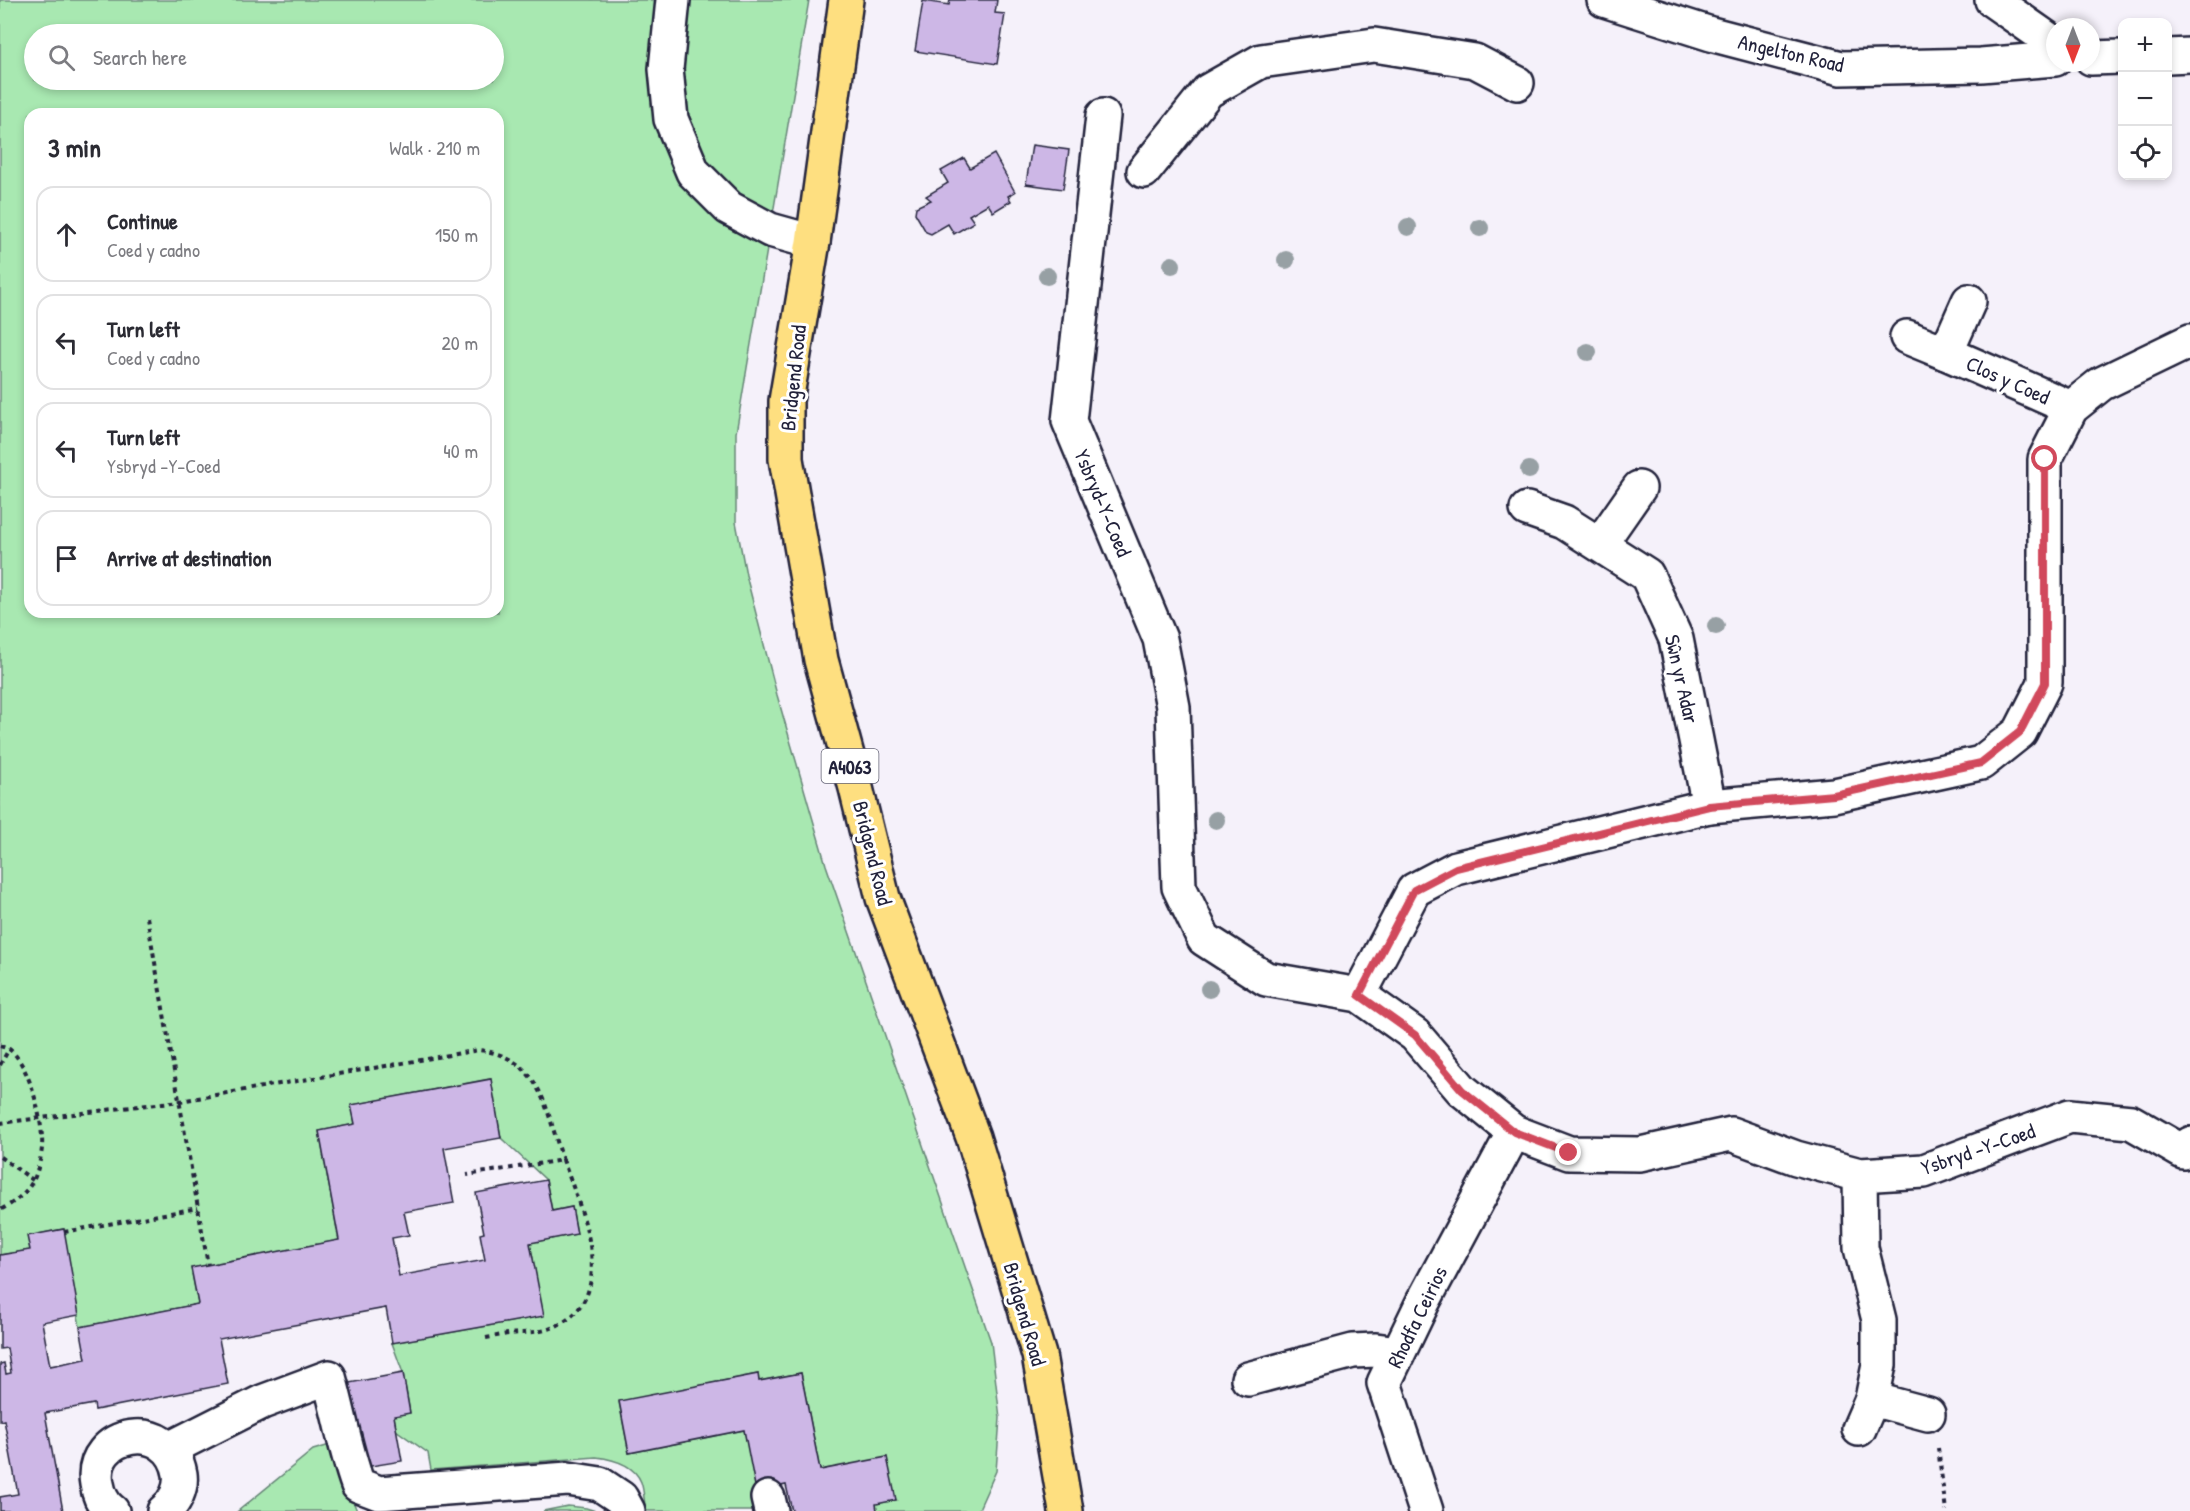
<!DOCTYPE html>
<meta charset="utf-8">
<style>
:root{--surface:#fff;--page:#f2f2f3;--text:#2b2b33;--muted:#7c7c81;--line:#e1e1e2}
body{margin:0;font-family:"Patrick Hand",sans-serif;background:var(--page);color:var(--text)}
.controls{position:absolute;right:18px;top:18px;display:grid;overflow:hidden;border-radius:12px;box-shadow:0 3px 9px #0003}
.controls button{width:54px;height:54px;display:grid;place-items:center;padding:0;border:0;border-bottom:2px solid var(--line);background:var(--surface);color:var(--text);font:30px sans-serif}
.compass{position:absolute;left:2046px;top:18px;width:54px;height:54px;border-radius:50%;background:var(--surface);box-shadow:0 3px 9px #0003;rotate:180deg}
.stop{position:absolute;width:18px;height:18px;margin:-14px;border:4px solid #d1495b;border-radius:50%;background:#fff}
.stop.end{background:#d1495b;border-color:#fff;box-shadow:0 2px 6px #0008}
.list{margin:0;padding:0;list-style:none}
h2{display:flex;justify-content:space-between;align-items:center;height:78px;margin:0;padding:0 24px;font-size:26px}
h2 small{font-size:20px;font-weight:400;color:var(--muted)}
.list li{display:grid;grid-template-columns:39px 1fr auto;gap:18px;align-items:center;box-sizing:border-box;height:96px;margin:0 12px 12px;padding:0 12px;border:2px solid var(--line);border-radius:18px}
.list b{display:block;font-size:22px;white-space:nowrap}
.list p{margin:0;font-size:20px;white-space:nowrap;color:var(--muted)}
.list em{font-size:20px;font-style:normal;color:var(--muted)}
.icon{flex:none;width:33px;height:33px;fill:none;stroke:currentColor;stroke-width:2;stroke-linecap:round;stroke-linejoin:round}
.map{position:relative;flex:none;width:2190px;height:1511px;overflow:hidden}
.search{position:absolute;background:var(--surface);box-shadow:0 3px 9px #0003;left:24px;top:24px;width:480px;height:66px;display:flex;align-items:center;gap:15px;box-sizing:border-box;padding:0 21px;border-radius:33px;color:var(--muted);font-size:22px}
.panel{position:absolute;background:var(--surface);box-shadow:0 3px 9px #0003;left:24px;top:108px;width:480px;height:510px;border-radius:18px}
.map>svg:first-child{display:block}
.green{fill:#a8e8b1;stroke:#658576;stroke-width:1.5;fill-rule:evenodd}
.building{fill:#cdb7e6;stroke:#22223b;stroke-width:1.5}
.lines{fill:none;stroke-linecap:round;stroke-linejoin:round}
.minor-casing{stroke:#22223b;stroke-width:38}
.major-casing{stroke:#22223b;stroke-width:38}
.path{stroke:#22223b;stroke-width:4;stroke-dasharray:4.5 4.5;stroke-linecap:butt}
.minor{stroke:#fff;stroke-width:33}
.major{stroke:#fedf80;stroke-width:33}
.tree{fill:#97a0a4}
.route{stroke:#d1495b;stroke-width:8}
.labels{text-anchor:middle;dominant-baseline:central;stroke-width:6;stroke-linejoin:round;paint-order:stroke}
.shield{fill:#fff;stroke:#646476;stroke-width:1.5}
.shield-label{font-size:20px;font-weight:bold;fill:#22223b}
.street-label{font-size:21px;fill:#22223b;stroke:#fff}
</style>
<div class="map">
<svg width="2190" height="1511" viewBox="0 0 2190 1511">
<rect width="100%" height="100%" fill="#f5f1fa"/>
<filter id="ink" filterUnits="userSpaceOnUse"><feTurbulence type="fractalNoise" baseFrequency=".0167" numOctaves="2"/><feDisplacementMap in="SourceGraphic" scale="12" xChannelSelector="R" yChannelSelector="G"/><feConvolveMatrix kernelMatrix="1 2 1 2 8 2 1 2 1" color-interpolation-filters="sRGB"/></filter>
<g filter="url(#ink)">
<g class="green">
<path d="M 0,0 L 809,0 L 736,433 L 736,522 L 746,575 L 777,695 L 826,865 L 991,1342 L 1000,1418 L 996,1471 L 978,1511 L 877,1511 L 876,1504 L 896,1500 L 836,1467 L 820,1470 L 801,1373 L 759,1381 L 758,1374 L 619,1402 L 629,1453 L 744,1430 L 765,1511 L 646,1511 C 644,1502 644,1490 641,1482 C 634,1464 613,1459 596,1457 L 431,1470 L 428,1453 L 396,1430 L 394,1416 L 410,1413 L 403,1373 L 392,1343 L 543,1316 L 530,1243 L 577,1234 L 572,1207 L 552,1211 L 546,1180 L 501,1138 L 490,1079 L 352,1105 L 355,1124 L 319,1131 L 339,1240 L 191,1268 L 198,1304 L 80,1327 L 63,1229 L 28,1236 L 30,1250 L 0,1255 ZM 34,34 L 494,34 L 494,80 L 34,80 ZM 30,114 L 498,114 L 498,612 L 30,612 Z"/>
<polygon points="337,1443 350,1494 357,1511 238,1511 313,1450"/>
<polygon points="568,1506 586,1508 596,1511 543,1511"/>
</g>
<g class="building">
<polygon points="950,0 997,0 995,13 1005,14 997,64 915,51 923,1 949,5"/>
<polygon points="1032,145 1069,150 1063,189 1026,184"/>
<polygon points="994,154 1015,192 1008,196 1011,201 993,212 988,204 969,215 974,222 954,234 948,224 931,234 926,232 915,213 916,207 931,200 926,196 948,183 941,171 964,158 970,168"/>
<polygon points="491,1079 501,1138 444,1148 454,1203 404,1212 409,1235 392,1238 399,1276 485,1260 480,1234 484,1233 476,1193 546,1180 552,1211 572,1207 577,1234 530,1243 544,1316 392,1343 386,1308 219,1339 228,1384 95,1410 94,1404 45,1413 63,1511 0,1511 0,1497 18,1494 4,1420 0,1421 0,1364 4,1363 6,1374 11,1373 7,1348 0,1349 0,1255 30,1250 27,1236 64,1229 79,1315 42,1322 50,1366 86,1359 80,1327 198,1304 191,1268 339,1240 319,1131 355,1124 351,1105"/>
<polygon points="403,1373 410,1413 394,1416 402,1461 365,1467 349,1383"/>
<polygon points="801,1373 820,1470 887,1457 896,1500 876,1504 877,1511 792,1511 786,1485 756,1491 744,1430 629,1453 619,1401 758,1374 759,1381"/>
</g>
<g class="lines">
<g class="minor-casing">
<g id="minor">
<polyline points="673,0 666,69 671,119 693,172 729,208 770,230 813,242"/>
<polyline points="1604,0 1711,34 1841,68 1981,65 2055,59"/>
<polyline points="1992,0 2055,44"/>
<polyline points="2168,56 2190,55"/>
<polyline points="2091,58 2122,57"/>
<polyline points="1103,116 1069,421 1160,639 1173,707 1179,887 1204,939 1266,979 1359,995 1415,1035 1462,1090 1514,1132 1569,1153 1640,1154 1731,1134 1796,1158 1860,1175 1924,1171 2070,1116 2131,1122 2183,1152 2190,1144"/>
<polyline points="1144,171 1208,91 1261,61 1374,45 1475,61 1517,83"/>
<polyline points="1969,301 1946,353 2071,408"/>
<polyline points="1907,337 1946,353"/>
<polyline points="1527,509 1564,522 1647,575 1676,639 1709,806"/>
<polyline points="1600,544 1639,488"/>
<polyline points="1359,995 1414,890 1456,868 1709,806 1834,795 1981,763 2020,732 2045,683 2045,459 2071,408 2101,384 2190,341"/>
<polyline points="1248,1379 1353,1351 1376,1350 1398,1353"/>
<polyline points="1872,1399 1928,1414"/>
<polyline points="1859,1429 1872,1399 1879,1365 1879,1320 1861,1248 1860,1175"/>
<path d="M 169,1449 L 262,1402 L 329,1377 C 339,1413 345,1449 358,1485 L 379,1493 L 568,1479 L 600,1484 L 621,1498 L 628,1511"/>
<polyline points="768,1498 771,1511"/>
<path d="M 112,1511 C 103,1505 99,1495 97,1484 C 87,1431 170,1416 180,1474 C 182,1488 175,1503 164,1511"/>
<polyline points="1426,1511 1384,1383 1423,1302 1514,1132"/>
</g>
</g>
<g class="major-casing">
<polyline id="major" points="846,0 813,242 786,401 786,459 821,660 856,788 883,898 973,1137 1039,1355 1066,1511"/>
</g>
<g class="path">
<polyline points="147,917 208,1265"/>
<path d="M 0,1046 C 3,1047 6,1048 9,1049 C 30,1064 44,1124 42,1148 C 41,1158 38,1170 34,1179 C 27,1193 14,1203 0,1210"/>
<polyline points="0,1065 9,1049"/>
<path d="M 0,1123 L 180,1101 L 479,1050 C 542,1058 545,1108 563,1160 L 467,1175"/>
<polyline points="0,1157 33,1180"/>
<polyline points="64,1232 198,1208"/>
<path d="M 486,1338 C 498,1336 510,1333 522,1333 C 533,1332 543,1332 554,1327 C 622,1297 581,1210 563,1160"/>
<polyline points="1938,1448 1946,1511"/>
</g>
<use href="#minor" class="minor"/>
<use href="#major" class="major"/>
</g>
<g class="tree">
<circle cx="1408" cy="227" r="9"/>
<circle cx="1480" cy="228" r="9"/>
<circle cx="1286" cy="260" r="9"/>
<circle cx="1172" cy="265" r="9"/>
<circle cx="1047" cy="276" r="9"/>
<circle cx="1588" cy="352" r="9"/>
<circle cx="1529" cy="470" r="9"/>
<circle cx="1716" cy="626" r="9"/>
<circle cx="1216" cy="820" r="9"/>
<circle cx="1209" cy="989" r="9"/>
</g>
</g>
<g class="lines" filter="url(#ink)">
<polyline class="route" points="1569,1153 1514,1132 1462,1090 1415,1035 1359,995 1414,890 1456,868 1709,806 1834,795 1981,763 2020,732 2045,683 2045,459"/>
</g>
<g class="labels">
<rect class="shield" x="821.5" y="749" width="57" height="34" rx="4.5"/>
<g class="shield-label">
<text x="850" y="766">A4063</text>
</g>
<g class="street-label">
<text transform="translate(1791 53) rotate(13)">Angelton Road</text>
<text transform="translate(793 378) rotate(-84)">Bridgend Road</text>
<text transform="translate(2008 380) rotate(24)">Clos y Coed</text>
<text transform="translate(1103 503) rotate(67)">Ysbryd-Y-Coed</text>
<text transform="translate(1682 679) rotate(77)">Sŵn yr Adar</text>
<text transform="translate(873 853) rotate(76)">Bridgend Road</text>
<text transform="translate(1978 1149) rotate(-19)">Ysbryd -Y-Coed</text>
<text transform="translate(1025 1314) rotate(74)">Bridgend Road</text>
<text transform="translate(1417 1317) rotate(-64)">Rhodfa Ceirios</text>
</g>
</g>
</svg>
<div class="controls">
<button>+</button>
<button>−</button>
<button><svg class="icon" aria-label="locate" viewBox="0 0 24 24"><circle cx="12" cy="12" r="6"/><path d="M12 2v4M12 18v4M2 12h4M18 12h4"/></svg></button>
</div>
<svg class="compass" viewBox="-18 -18 36 36"><path d="M0-13l5 13h-10z" fill="#e53935"/><path d="M0 13l5-13h-10z" fill="#7c7c81"/></svg>
<div class="stop" style="left:2045px;top:459px"></div>
<div class="stop end" style="left:1569px;top:1153px"></div>
<div class="search"><svg class="icon" aria-label="search" viewBox="0 0 24 24"><circle cx="10" cy="10" r="6"/><path d="M15 15l6 6"/></svg>Search here</div>
<section class="panel">
<h2>3 min<small>Walk · 210 m</small></h2>
<ul class="list">
<li><svg class="icon" aria-label="ahead" viewBox="0 0 24 24"><path d="M12 20V5M6 11l6-6 6 6"/></svg><div><b>Continue</b><p>Coed y cadno</p></div><em>150 m</em></li>
<li><svg class="icon" aria-label="left" viewBox="0 0 24 24"><path d="M17 20v-9H6M10 6l-5 5 5 5"/></svg><div><b>Turn left</b><p>Coed y cadno</p></div><em>20 m</em></li>
<li><svg class="icon" aria-label="left" viewBox="0 0 24 24"><path d="M17 20v-9H6M10 6l-5 5 5 5"/></svg><div><b>Turn left</b><p>Ysbryd -Y-Coed</p></div><em>40 m</em></li>
<li><svg class="icon" aria-label="arrive" viewBox="0 0 24 24"><path d="M6 21V4h12l-3 4 3 4H6"/></svg><div><b>Arrive at destination</b></div></li>
</ul>
</section>
</div>
